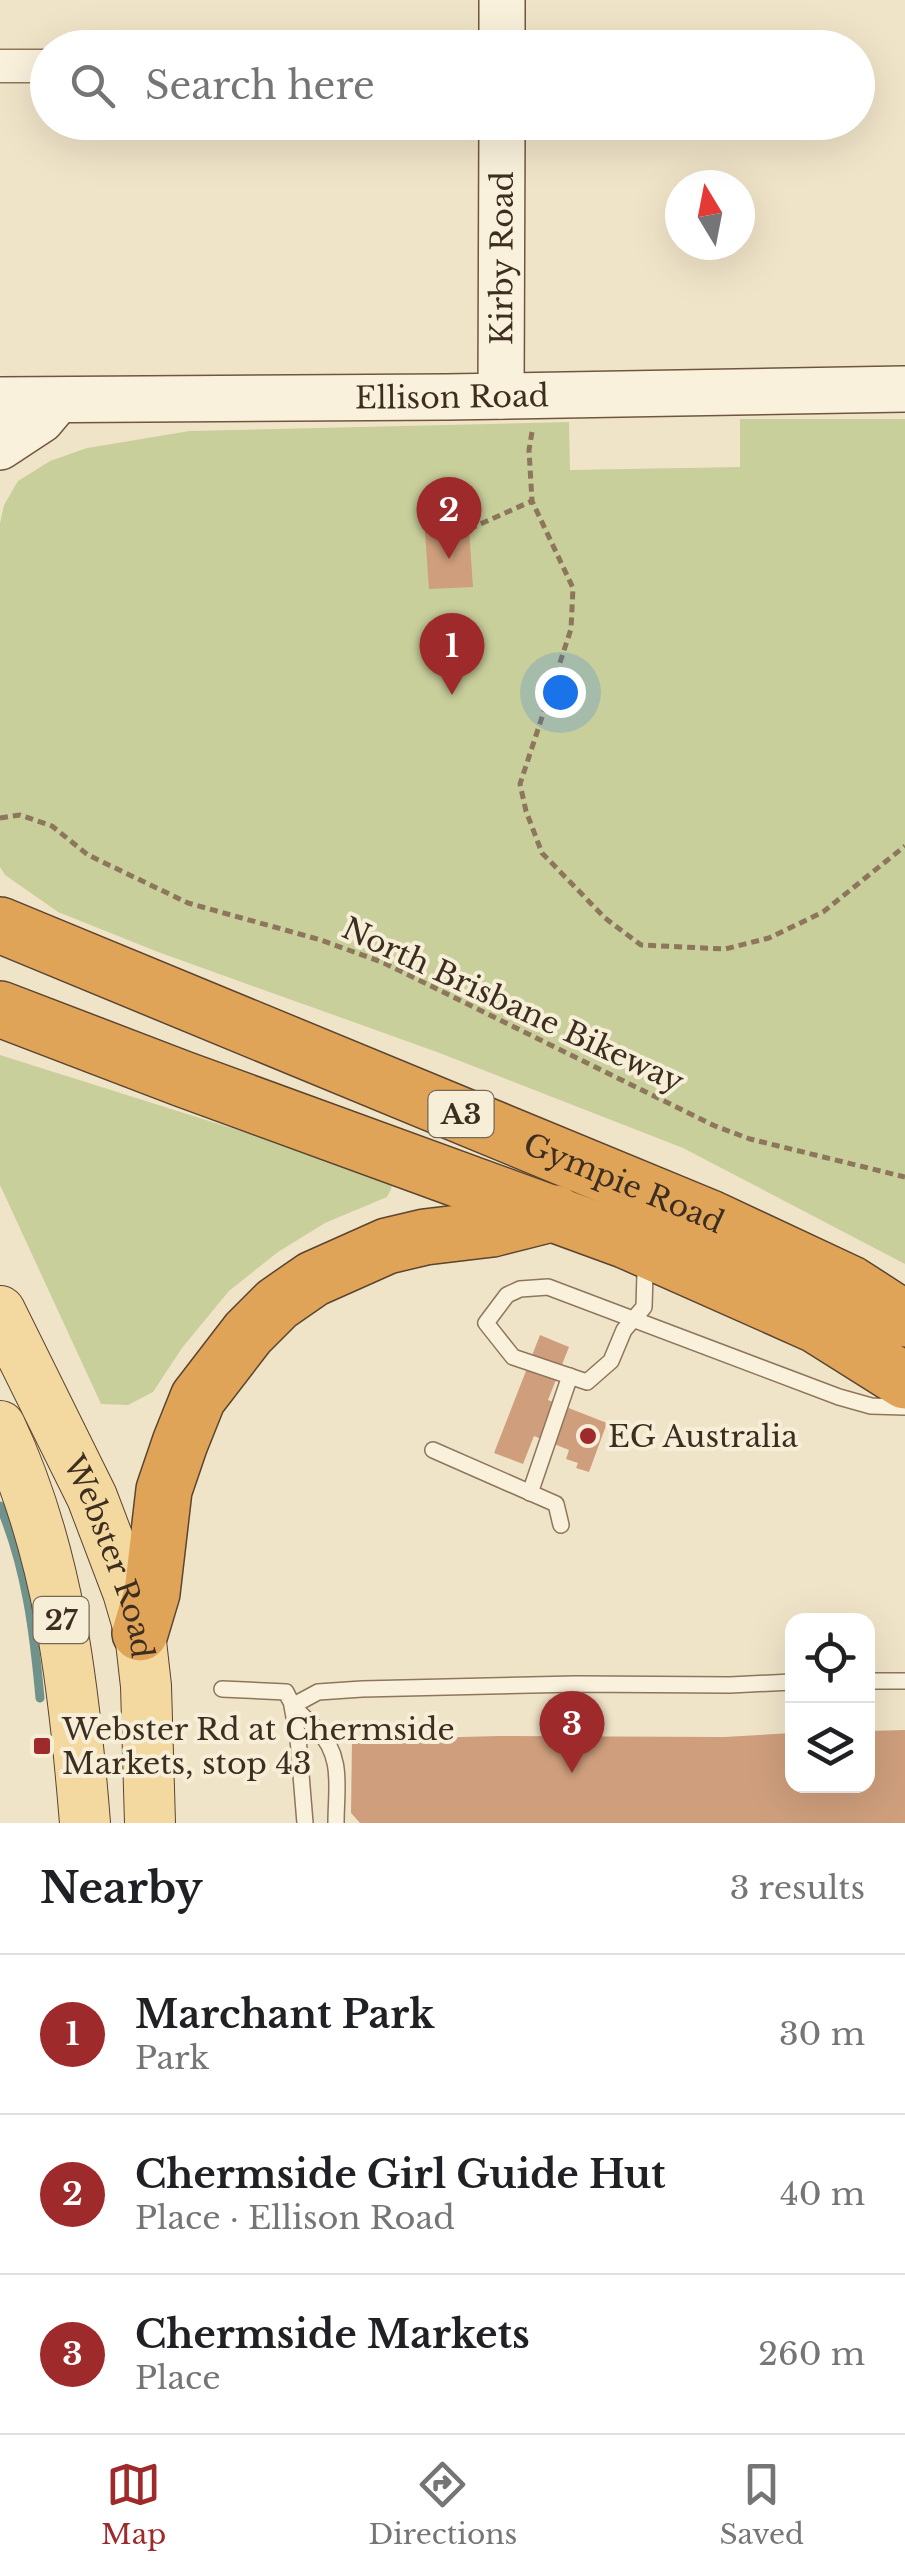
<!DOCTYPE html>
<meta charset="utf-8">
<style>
:root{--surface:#fff;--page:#f2f2f2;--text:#202124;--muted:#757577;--line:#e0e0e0;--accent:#9e2a2b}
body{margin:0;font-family:"Libre Baskerville",serif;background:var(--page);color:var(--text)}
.controls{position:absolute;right:30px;bottom:30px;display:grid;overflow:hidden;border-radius:20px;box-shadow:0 10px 40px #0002}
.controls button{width:90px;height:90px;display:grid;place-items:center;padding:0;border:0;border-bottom:2px solid var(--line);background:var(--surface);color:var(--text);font:50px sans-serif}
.compass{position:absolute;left:665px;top:170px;width:90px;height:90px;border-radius:50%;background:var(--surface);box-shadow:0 10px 40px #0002;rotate:350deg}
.you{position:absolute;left:560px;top:692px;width:35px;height:35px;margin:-25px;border:8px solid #fff;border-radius:50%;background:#1a73e8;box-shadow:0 0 0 15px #1a73e833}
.badge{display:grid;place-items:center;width:65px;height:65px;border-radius:50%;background:var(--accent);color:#fff;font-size:32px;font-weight:700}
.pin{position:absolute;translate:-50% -82px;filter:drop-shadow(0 2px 5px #0008)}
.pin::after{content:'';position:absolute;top:52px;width:35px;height:30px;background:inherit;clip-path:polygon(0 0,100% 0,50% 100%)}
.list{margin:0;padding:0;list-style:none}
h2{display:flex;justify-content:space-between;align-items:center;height:130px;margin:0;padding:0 40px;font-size:42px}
h2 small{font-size:32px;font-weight:400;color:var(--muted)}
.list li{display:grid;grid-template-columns:65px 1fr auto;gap:30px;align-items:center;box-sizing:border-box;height:160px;padding:0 40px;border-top:2px solid var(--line)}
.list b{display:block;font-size:38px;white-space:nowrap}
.list p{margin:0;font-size:32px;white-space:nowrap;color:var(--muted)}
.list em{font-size:32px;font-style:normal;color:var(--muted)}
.icon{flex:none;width:55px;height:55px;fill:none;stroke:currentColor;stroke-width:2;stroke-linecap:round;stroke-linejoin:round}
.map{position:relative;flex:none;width:905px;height:1823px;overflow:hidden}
.search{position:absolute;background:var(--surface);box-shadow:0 10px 40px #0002;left:30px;right:30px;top:30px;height:110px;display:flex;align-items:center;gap:25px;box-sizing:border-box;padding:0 35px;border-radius:55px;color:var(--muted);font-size:38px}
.sheet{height:610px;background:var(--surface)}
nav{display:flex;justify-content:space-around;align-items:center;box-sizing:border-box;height:140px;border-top:2px solid var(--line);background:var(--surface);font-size:28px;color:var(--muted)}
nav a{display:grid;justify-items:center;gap:5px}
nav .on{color:var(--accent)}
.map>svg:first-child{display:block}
.green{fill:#c9cf9b}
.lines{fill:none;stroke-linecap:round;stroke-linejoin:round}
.stream{stroke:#6f938a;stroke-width:9}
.building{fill:#cf9f7d}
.lane-casing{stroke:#8d765c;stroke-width:18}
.street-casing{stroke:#8d765c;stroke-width:35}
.secondary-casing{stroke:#6f573f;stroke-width:48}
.primary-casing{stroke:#5b4430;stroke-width:52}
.highway-casing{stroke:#5b4430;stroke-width:58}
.path{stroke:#8d765c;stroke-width:5;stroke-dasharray:8 5;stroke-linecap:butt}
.lane{stroke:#faf1dc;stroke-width:15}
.street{stroke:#faf1dc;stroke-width:32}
.secondary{stroke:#faf1dc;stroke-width:45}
.primary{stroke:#f3d9a0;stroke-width:50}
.highway{stroke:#e0a458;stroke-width:55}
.poi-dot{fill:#9e2a2b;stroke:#f7eed8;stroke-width:4}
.labels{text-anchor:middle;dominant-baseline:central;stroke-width:8;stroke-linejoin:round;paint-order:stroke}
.shield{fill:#f7eed8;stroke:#756857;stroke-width:2.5}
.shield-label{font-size:28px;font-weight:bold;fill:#3d2e20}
.street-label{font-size:30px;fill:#3d2e20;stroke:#f7eed8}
.poi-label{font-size:30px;fill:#3d2e20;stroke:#f7eed8;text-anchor:start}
</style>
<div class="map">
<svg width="905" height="1823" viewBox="0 0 905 1823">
<rect width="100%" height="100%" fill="#f0e4c8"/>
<g class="green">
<polygon points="740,419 905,419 905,1264 683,1148 437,1052 158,952 58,912 5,875 0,867 0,523 4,505 18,481 50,461 87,448 189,431 569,422 570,470 740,467"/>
<polygon points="0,1055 380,1175 392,1187 387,1197 325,1223 278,1252 229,1291 182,1348 153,1392 128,1405 101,1404 0,1185"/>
</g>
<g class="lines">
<path class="stream" d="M 0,1506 C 26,1567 34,1632 40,1698"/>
</g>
<g class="building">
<polygon points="469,529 473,587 429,589 425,532"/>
<polygon points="540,1335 569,1347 548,1400 607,1423 589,1472 576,1468 578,1463 566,1459 569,1450 534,1436 523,1464 494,1453"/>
<polygon points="905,1730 905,1823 360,1823 351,1813 352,1740 498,1736 724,1737 792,1733 792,1786 868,1786 868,1731"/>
</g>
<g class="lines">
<g class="lane-casing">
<g id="lane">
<polyline points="649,1260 645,1273 644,1307 624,1330 611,1361 587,1382 513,1357 486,1323 507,1295 520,1289 548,1287 839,1397 871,1406 905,1407"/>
<polyline points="433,1450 556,1504 561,1525"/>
<polyline points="530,1493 570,1376"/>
<polyline points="868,1681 905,1681"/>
<path d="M 222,1689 L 286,1692 C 293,1709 304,1717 317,1729 C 344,1757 336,1788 336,1823"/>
<polyline points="305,1823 298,1738 292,1706 318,1692 362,1689 576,1684 730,1685 792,1682"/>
</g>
</g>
<g class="street-casing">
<polyline id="street" points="0,66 48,66"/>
</g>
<g class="secondary-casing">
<g id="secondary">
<polyline points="502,0 502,48"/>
<path id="s1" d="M 501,396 L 502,122"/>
<path id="s2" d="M 0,400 L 446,397 L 905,389"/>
<polyline points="0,447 41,420 57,401"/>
</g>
</g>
<g class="primary-casing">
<g id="primary">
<path id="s3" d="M 0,1311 L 92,1497 L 128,1592 L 140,1633 L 146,1686 L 150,1823"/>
<path d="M 0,1426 C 59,1551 74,1686 85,1823"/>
</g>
</g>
<g class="highway-casing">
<g id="highway">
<path id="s4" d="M 0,925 L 710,1218 L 851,1284 L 905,1319"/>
<polyline points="0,1009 183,1079 627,1241 816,1325 905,1381"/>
<polyline points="140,1633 152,1593 164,1490 180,1443 198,1398 248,1333 277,1304 313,1279 387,1246 425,1237 492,1229 555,1213"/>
</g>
</g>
<g class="path">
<polyline points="532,432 529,450 532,501 573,588 571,629 520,784 526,811 542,853 605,918 641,945 725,949 769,938 823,912 905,846"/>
<polyline points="469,529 532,501"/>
<polyline points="0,818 20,815 52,826 88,855 188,903 321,940 384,963 715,1126 750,1139 905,1177"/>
</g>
<use href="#lane" class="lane"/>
<use href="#street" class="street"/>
<use href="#secondary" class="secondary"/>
<use href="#primary" class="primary"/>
<use href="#highway" class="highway"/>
</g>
<g class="poi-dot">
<circle cx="588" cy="1436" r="10"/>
<rect x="32" y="1736" width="20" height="20" rx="5"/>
</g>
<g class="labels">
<g class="shield">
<rect x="428.5" y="1091" width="65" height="46" rx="8"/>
<rect x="33.5" y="1597" width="55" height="46" rx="8"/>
</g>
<g class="shield-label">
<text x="461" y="1114">A3</text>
<text x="61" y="1620">27</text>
</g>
<g class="street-label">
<text stroke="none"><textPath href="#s1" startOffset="138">Kirby Road</textPath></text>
<text stroke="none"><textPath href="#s2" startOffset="452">Ellison Road</textPath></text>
<text transform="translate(513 1005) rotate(25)">North Brisbane Bikeway</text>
<text stroke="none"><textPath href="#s4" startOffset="675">Gympie Road</textPath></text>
<text stroke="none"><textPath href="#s3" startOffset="270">Webster Road</textPath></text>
</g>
<g class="poi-label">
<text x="608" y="1436">EG Australia</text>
<text x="62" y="1729">Webster Rd at Chermside<tspan x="62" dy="34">Markets, stop 43</tspan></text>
</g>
</g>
</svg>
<div class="controls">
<button><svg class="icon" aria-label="locate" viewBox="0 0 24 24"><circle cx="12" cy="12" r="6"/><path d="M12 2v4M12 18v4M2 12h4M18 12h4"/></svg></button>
<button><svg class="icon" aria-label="layers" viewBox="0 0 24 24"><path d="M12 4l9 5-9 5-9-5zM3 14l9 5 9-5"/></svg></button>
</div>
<svg class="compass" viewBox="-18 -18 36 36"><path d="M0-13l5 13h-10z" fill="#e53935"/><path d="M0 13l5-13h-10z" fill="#757577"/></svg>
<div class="you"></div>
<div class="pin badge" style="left:452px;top:695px">1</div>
<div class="pin badge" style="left:449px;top:559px">2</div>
<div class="pin badge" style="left:572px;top:1773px">3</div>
<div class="search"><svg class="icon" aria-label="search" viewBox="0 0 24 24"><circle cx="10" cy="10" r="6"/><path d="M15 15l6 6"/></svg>Search here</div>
</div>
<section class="sheet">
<h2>Nearby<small>3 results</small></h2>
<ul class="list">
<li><span class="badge">1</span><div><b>Marchant Park</b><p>Park</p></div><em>30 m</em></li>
<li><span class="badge">2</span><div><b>Chermside Girl Guide Hut</b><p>Place · Ellison Road</p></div><em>40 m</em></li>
<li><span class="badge">3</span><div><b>Chermside Markets</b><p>Place</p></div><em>260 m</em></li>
</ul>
</section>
<nav>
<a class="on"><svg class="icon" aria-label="map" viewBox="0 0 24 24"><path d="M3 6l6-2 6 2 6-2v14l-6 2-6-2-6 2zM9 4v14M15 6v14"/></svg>Map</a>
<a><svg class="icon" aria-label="directions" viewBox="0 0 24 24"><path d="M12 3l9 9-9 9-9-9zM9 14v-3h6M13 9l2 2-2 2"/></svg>Directions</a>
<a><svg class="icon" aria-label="saved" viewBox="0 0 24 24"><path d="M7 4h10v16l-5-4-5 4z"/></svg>Saved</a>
</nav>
